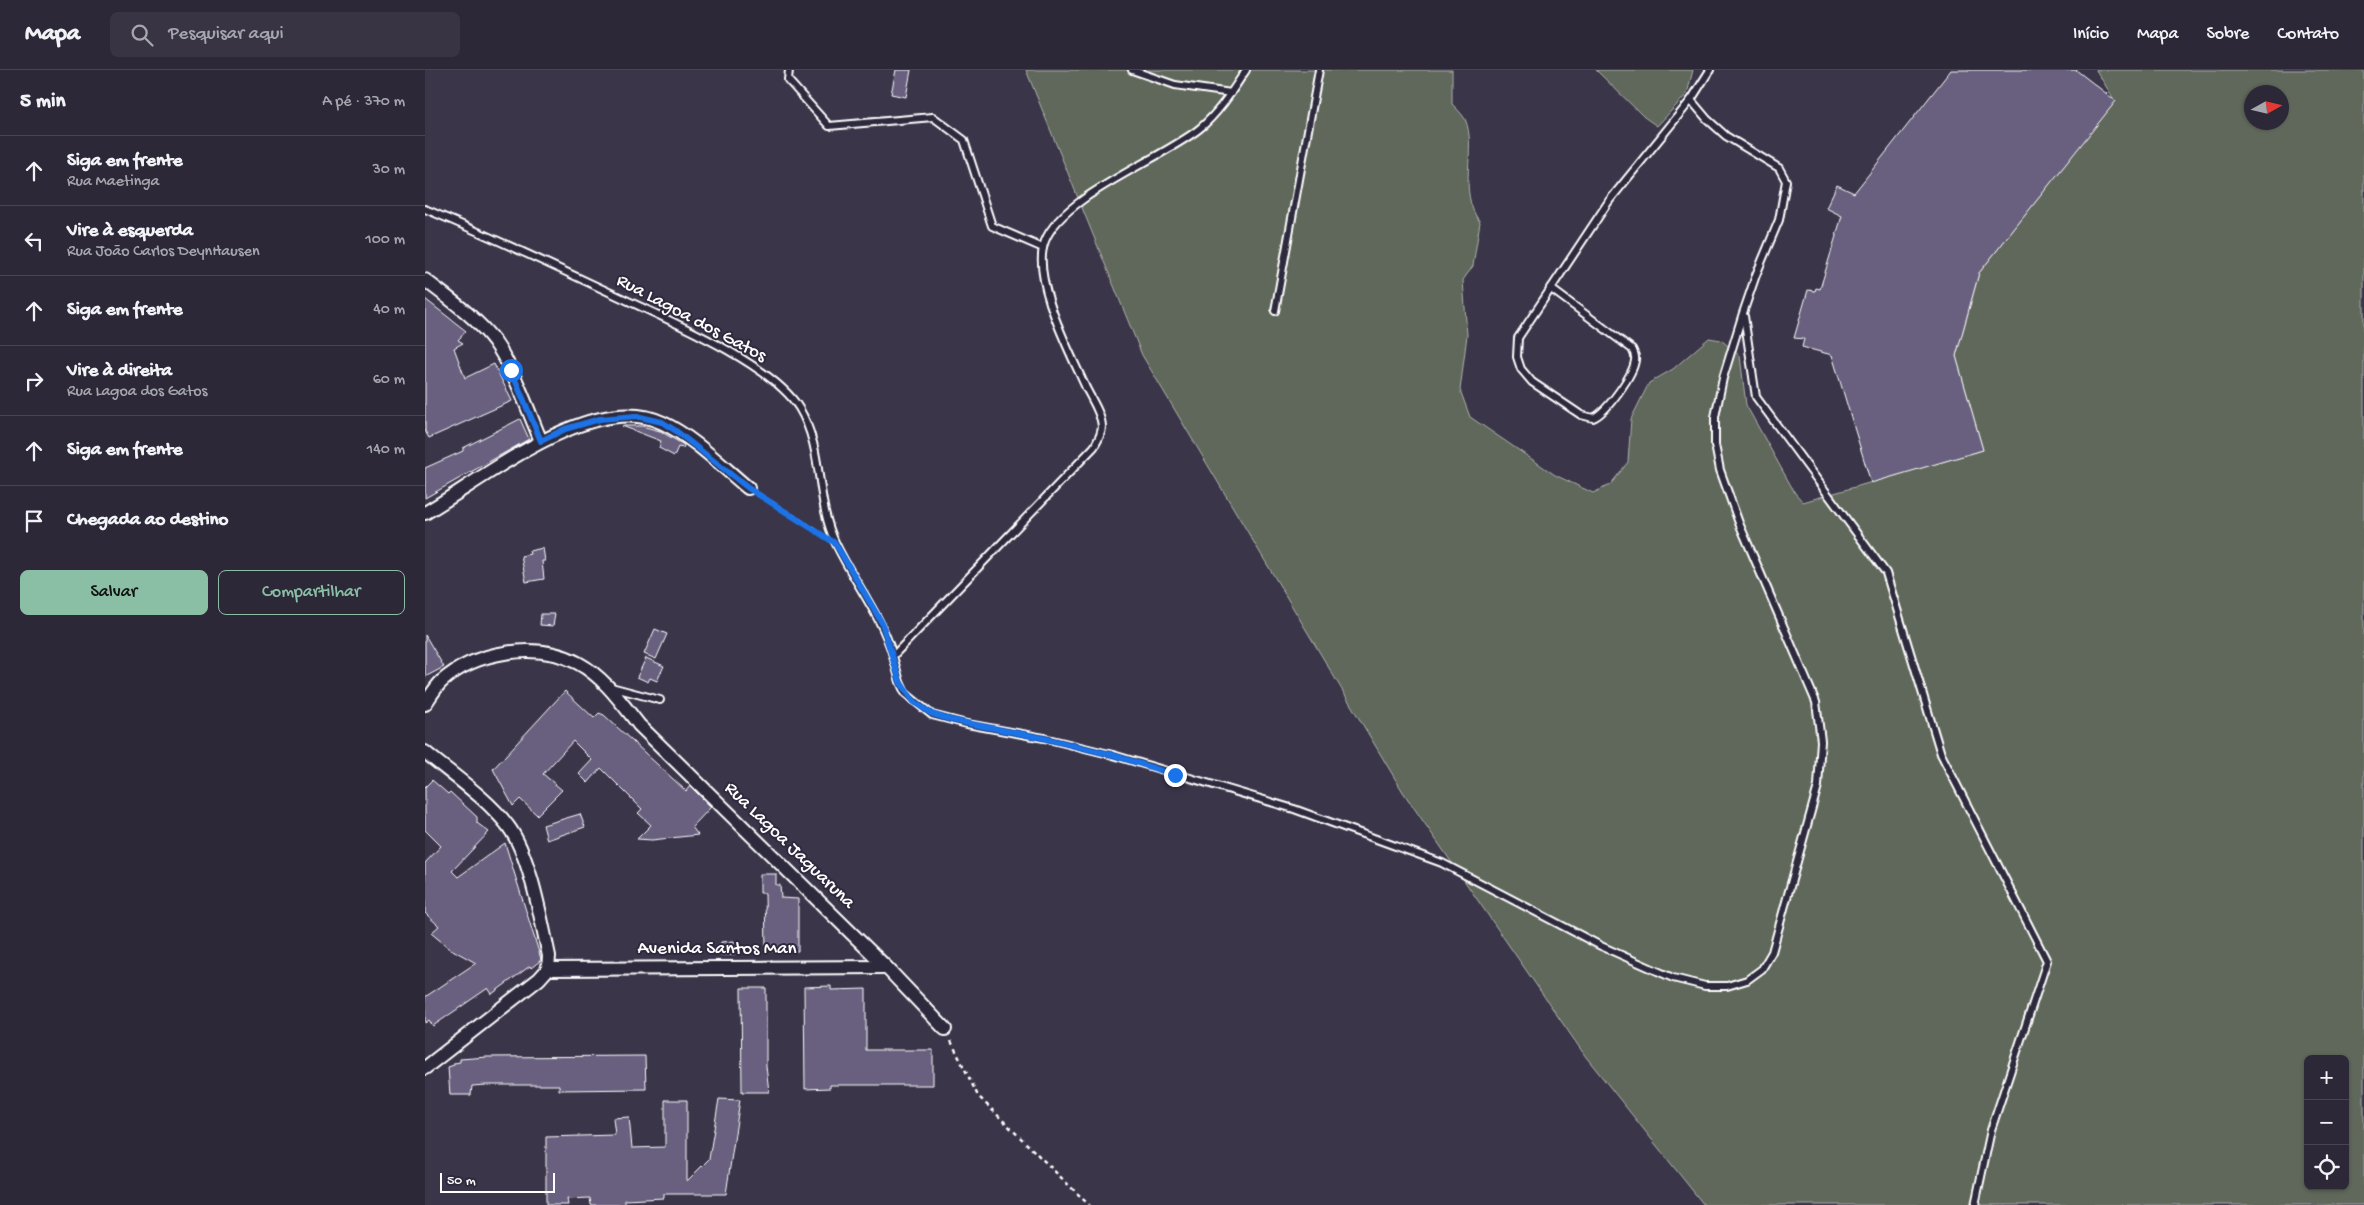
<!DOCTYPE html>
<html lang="pt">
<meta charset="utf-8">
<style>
:root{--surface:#2c2838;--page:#383443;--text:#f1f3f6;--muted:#a6a6ae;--line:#484453;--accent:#8abfa5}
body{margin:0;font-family:"Gochi Hand",sans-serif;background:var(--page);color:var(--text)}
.controls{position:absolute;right:15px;bottom:15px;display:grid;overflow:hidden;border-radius:8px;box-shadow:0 1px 4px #0004}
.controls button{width:45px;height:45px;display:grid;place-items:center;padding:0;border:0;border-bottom:1px solid var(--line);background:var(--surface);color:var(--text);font:25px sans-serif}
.compass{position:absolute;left:1819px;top:15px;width:45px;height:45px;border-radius:50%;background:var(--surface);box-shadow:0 1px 4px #0004;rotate:82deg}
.scale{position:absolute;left:15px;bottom:12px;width:115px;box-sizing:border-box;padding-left:5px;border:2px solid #fff;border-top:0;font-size:14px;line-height:18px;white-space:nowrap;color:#fff;-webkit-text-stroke:4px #2f2a3d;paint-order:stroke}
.stop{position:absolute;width:15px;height:15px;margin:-11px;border:4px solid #1a73e8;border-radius:50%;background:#fff}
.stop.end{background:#1a73e8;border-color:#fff;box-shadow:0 1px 5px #0008}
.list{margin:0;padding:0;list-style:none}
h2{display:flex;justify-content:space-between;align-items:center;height:65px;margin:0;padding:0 20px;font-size:21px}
h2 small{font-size:16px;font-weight:400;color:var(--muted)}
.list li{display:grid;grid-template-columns:32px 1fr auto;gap:15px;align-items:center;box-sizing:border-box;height:70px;padding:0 20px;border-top:1px solid var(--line)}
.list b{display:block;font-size:19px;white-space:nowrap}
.list p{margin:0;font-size:16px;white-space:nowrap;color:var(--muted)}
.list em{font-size:16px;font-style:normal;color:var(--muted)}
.actions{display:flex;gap:10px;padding:15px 20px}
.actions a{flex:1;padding:11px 0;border:1px solid var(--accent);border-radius:8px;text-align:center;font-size:18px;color:var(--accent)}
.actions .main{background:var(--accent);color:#111}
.icon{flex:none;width:28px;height:28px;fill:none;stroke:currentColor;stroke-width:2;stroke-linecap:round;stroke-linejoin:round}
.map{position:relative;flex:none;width:1939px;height:1135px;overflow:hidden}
header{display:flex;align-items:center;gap:30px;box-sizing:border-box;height:70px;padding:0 25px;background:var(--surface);border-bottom:1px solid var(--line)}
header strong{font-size:24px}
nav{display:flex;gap:28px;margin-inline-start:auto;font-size:18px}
.search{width:350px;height:45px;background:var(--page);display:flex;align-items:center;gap:12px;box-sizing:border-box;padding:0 18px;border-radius:8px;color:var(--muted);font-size:19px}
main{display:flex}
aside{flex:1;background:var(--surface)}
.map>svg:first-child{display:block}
.green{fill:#5e675a;stroke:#aeb3ac;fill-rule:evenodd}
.building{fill:#69617f;stroke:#fff}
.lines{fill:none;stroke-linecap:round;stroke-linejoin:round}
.lane-casing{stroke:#fff;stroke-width:10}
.street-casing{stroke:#fff;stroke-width:16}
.path{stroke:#fff;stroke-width:2.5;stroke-dasharray:4 4;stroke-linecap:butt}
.lane{stroke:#2f2a3d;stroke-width:6}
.street{stroke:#2f2a3d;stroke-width:12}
.route{stroke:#1a73e8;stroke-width:6}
.labels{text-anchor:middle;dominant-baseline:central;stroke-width:4;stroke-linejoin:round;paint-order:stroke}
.street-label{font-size:19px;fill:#fff;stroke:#2f2a3d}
</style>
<header>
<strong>Mapa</strong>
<div class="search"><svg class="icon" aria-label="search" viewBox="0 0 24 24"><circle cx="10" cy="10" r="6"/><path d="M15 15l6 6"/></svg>Pesquisar aqui</div>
<nav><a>Início</a><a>Mapa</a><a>Sobre</a><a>Contato</a></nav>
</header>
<main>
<aside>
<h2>5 min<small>A pé · 370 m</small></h2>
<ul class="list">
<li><svg class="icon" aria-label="ahead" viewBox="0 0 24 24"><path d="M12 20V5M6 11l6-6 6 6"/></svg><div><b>Siga em frente</b><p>Rua Maetinga</p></div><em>30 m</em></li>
<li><svg class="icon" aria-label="left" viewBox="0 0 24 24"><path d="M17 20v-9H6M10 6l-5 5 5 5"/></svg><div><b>Vire à esquerda</b><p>Rua João Carlos DeynHausen</p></div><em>100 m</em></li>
<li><svg class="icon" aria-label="ahead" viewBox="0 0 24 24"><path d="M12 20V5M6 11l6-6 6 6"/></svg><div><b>Siga em frente</b></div><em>40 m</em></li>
<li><svg class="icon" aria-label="right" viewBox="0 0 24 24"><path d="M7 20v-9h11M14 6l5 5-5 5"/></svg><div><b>Vire à direita</b><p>Rua Lagoa dos Gatos</p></div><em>60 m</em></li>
<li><svg class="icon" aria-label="ahead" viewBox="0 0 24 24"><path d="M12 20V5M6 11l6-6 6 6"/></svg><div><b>Siga em frente</b></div><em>140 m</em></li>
<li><svg class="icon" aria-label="arrive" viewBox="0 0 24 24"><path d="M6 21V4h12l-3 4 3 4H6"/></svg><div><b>Chegada ao destino</b></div></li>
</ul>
<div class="actions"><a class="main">Salvar</a><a>Compartilhar</a></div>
</aside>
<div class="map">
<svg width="1939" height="1135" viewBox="0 0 1939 1135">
<rect width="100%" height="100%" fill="#3b354a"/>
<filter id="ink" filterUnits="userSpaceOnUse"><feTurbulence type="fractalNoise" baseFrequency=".02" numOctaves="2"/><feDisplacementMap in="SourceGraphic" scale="10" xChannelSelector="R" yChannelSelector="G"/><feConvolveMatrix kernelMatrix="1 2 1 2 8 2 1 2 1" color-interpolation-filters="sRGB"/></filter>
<g filter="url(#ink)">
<g class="green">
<path d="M 601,0 L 1027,0 L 1027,34 C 1031,38 1037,44 1040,49 C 1053,78 1031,121 1055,152 L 1048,196 L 1038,210 L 1042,265 L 1035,320 L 1045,347 L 1130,405 L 1168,423 L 1185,415 L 1203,392 L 1206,349 L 1224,313 L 1248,299 L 1284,268 L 1296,270 L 1315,286 L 1321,335 L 1370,423 L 1378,432 L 1558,380 L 1531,286 L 1554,203 L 1690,31 L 1671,0 L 1939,0 L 1939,1135 L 1279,1135 L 1161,987 L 978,722 L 717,285 ZM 1826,22 L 1856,22 L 1856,52 L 1826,52 ZM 1883,989 L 1920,989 L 1920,1116 L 1883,1116 Z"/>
<polygon points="1171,0 1268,0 1262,24 1232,56 1219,47"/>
</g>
<g class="building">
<polygon points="471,0 486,0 481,27 466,24"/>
<polygon points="1526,0 1651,0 1691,31 1554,203 1531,286 1558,380 1446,413 1407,285 1377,277 1379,269 1369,268 1383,220 1390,221 1391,218 1395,219 1417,146 1401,138 1412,115 1429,123"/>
<polygon points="0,229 41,261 33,270 38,273 29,278 40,308 69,294 87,331 4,368 0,361"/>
<polygon points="95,349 104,369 0,428 0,398 38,381 38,378"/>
<polygon points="197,356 217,356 235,361 259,375 258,378 253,377 249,386 234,378 236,371"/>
<polygon points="118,478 120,491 117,491 119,509 101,512 96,486 105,484 104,481"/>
<polygon points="116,544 130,544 128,556 115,555"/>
<polygon points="230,559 242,564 231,589 219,584"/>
<polygon points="0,565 19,597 0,607"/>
<polygon points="221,588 239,596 232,611 225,608 223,612 212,607"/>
<polygon points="140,621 169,648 174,643 179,645 261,721 265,716 286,737 267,757 273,765 227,770 212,769 226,755 213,743 217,739 176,698 163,713 154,704 167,690 148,671 118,704 137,720 112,745 95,729 88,736 68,699"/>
<polygon points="7,710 23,724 25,722 52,747 52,753 64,762 27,801 33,807 80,773 116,889 115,891 106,898 105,896 67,924 63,918 8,956 4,950 0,953 0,927 51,893 24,878 6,863 14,856 0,843 0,793 16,776 0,760 0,717"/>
<polygon points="155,744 160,757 122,770 118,755"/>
<polygon points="335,804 351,804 351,815 355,815 356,828 373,829 373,881 341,881 340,823 335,823"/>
<polygon points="309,871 309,885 296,885 296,872"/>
<polygon points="406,916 406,920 441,919 441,980 508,980 508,1015 405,1015 405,1018 380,1019 379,917"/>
<polygon points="316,918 341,918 341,996 344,1022 317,1022"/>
<polygon points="220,986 221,1019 134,1020 134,1015 62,1015 47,1016 46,1025 25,1025 23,997 29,995 29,993 35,992 35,989 62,987"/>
<polygon points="294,1029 315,1030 301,1124 239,1124 239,1128 200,1130 200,1135 166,1135 165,1128 142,1129 143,1135 121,1135 121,1067 190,1065 188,1048 204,1047 207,1078 240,1077 240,1030 262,1030 262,1111 284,1089"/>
</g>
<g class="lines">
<g class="lane-casing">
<g id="lane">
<polyline points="364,0 363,10 404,56 508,47 539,70 567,156 618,178"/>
<polyline points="707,0 750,15 806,23"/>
<path d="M 821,0 C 808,20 793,44 774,59 C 735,90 637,126 620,171 C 605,208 646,284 661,318 C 667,330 676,343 677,356 C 677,364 673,370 669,377 L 468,586 L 475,612 L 480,623 L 507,645 L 542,654 L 619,668 L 688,685 L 869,739 L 1017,793 L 1176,876 L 1248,908 L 1280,916 L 1302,916 L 1322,910 L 1337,899 L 1347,882 L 1393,716 L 1396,671 L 1391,632 L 1314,453 L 1295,400 L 1290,375 L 1290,347 L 1298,308 L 1318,243 L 1331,205 L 1354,150 L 1361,111 L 1354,98 L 1301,66 L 1282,49 L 1266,30 L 1285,0"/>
<path d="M 0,139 C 63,165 124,194 186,223 C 235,246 347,293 374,338 C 399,379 390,429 410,472 C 428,511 456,544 468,586"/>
<path d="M 1125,218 L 1207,279 C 1209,283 1211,286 1210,290 C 1209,304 1181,343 1168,348 L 1156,345 L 1107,312 L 1096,299 L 1092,287 L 1093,268 L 1184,131 L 1266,30"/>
<polyline points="850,241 894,0"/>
<polyline points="1319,246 1331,327 1461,503 1516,684 1622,891 1566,1060 1550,1135"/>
<polyline points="186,617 235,630"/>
</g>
</g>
<g class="street-casing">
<g id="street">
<path d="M 0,210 C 23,228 51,247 69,271 C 90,301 102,338 116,371"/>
<path d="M 0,443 C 59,409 168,319 238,353 C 268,367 298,397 323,418"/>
<path d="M 0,634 C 5,627 10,618 16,612 C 50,581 112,571 153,593 C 179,607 196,632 214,655 L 461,897 L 520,959"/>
<path d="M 0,682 C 26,704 62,728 83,756 C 105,785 116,849 124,886 L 123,899 L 114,909 L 0,998"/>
<polyline points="123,899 461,897"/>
</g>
</g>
<g class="path">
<polyline points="333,424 394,462"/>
<polyline points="526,971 553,1026 664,1135"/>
</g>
<use href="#lane" class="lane"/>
<use href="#street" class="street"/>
</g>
</g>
<g class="lines" filter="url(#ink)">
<polyline class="route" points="86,300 116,371 140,359 175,349 211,346 237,352 251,361 323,418 410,473 457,553 475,612 489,632 507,644 526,650 618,668 688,685 750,705"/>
</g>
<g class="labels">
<g class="street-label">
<text transform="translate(266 249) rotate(28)">Rua Lagoa dos Gatos</text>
<text transform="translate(364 776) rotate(44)">Rua Lagoa Jaguaruna</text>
<text x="292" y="879">Avenida Santos Man</text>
</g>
</g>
</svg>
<div class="controls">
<button>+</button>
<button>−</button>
<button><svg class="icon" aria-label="locate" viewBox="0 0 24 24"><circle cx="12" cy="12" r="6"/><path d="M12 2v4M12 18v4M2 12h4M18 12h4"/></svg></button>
</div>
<svg class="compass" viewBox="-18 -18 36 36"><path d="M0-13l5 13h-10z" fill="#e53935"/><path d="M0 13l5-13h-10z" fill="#a6a6ae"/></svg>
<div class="scale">50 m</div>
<div class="stop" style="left:86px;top:300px"></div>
<div class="stop end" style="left:750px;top:705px"></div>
</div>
</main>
